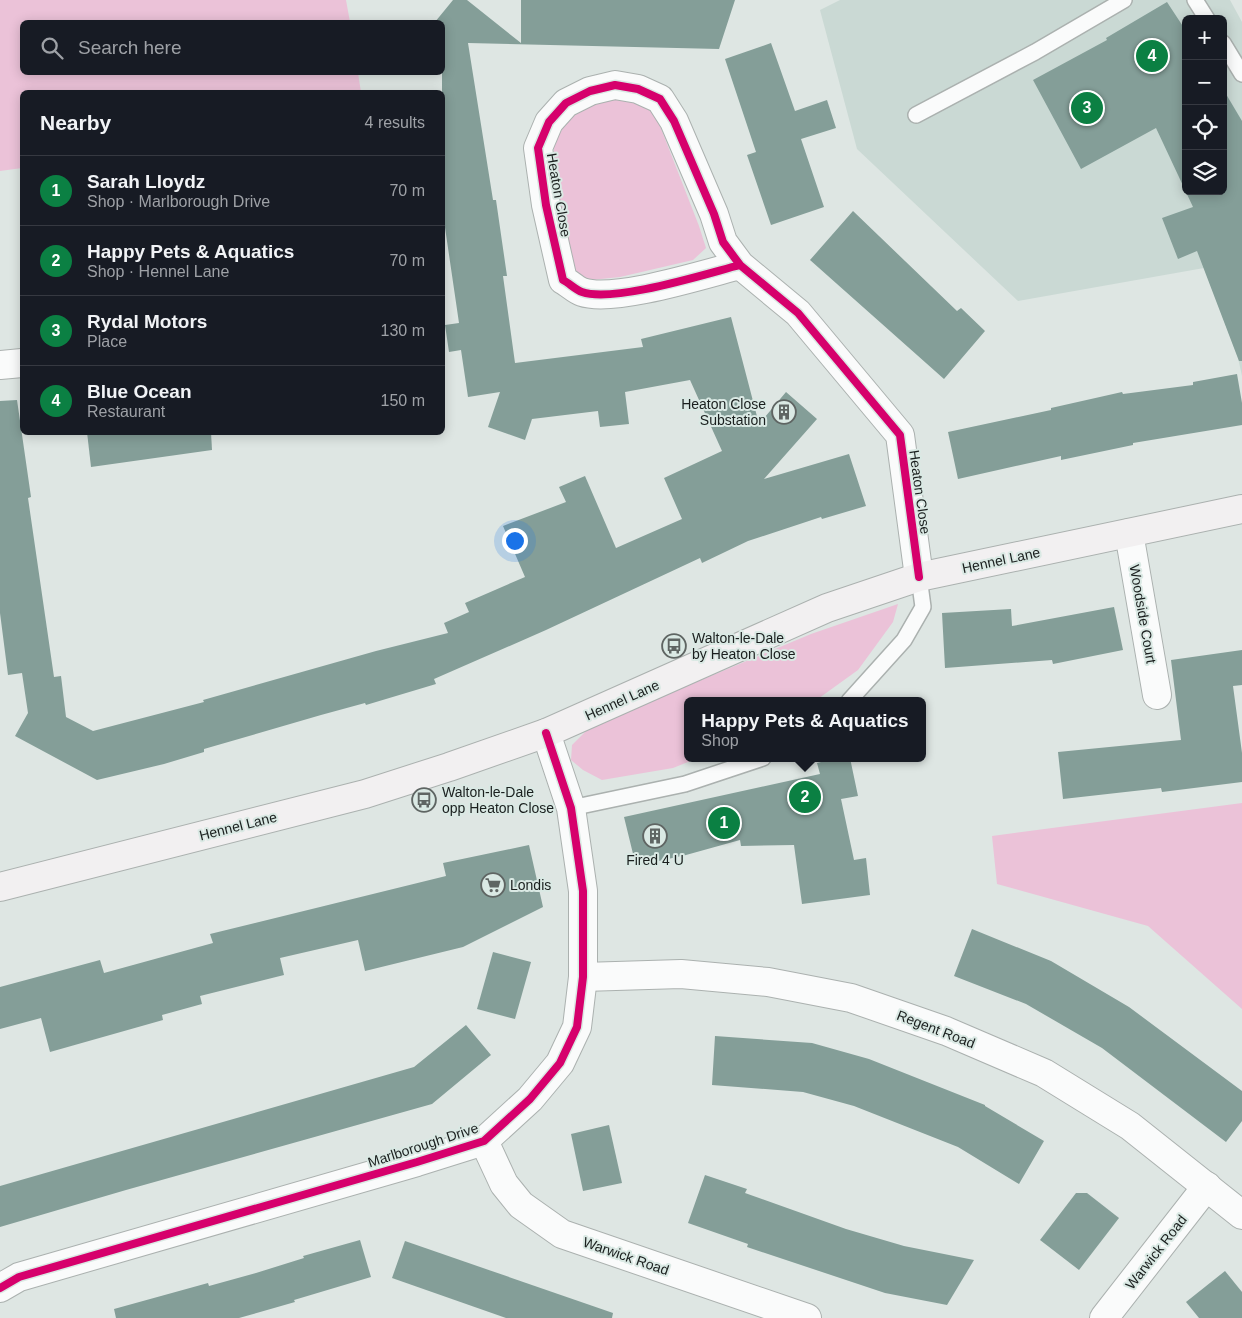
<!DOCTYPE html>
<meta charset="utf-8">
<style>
:root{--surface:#171b24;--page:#242831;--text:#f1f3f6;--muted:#9ea1a6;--line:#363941;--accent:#0b8043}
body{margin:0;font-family:Helvetica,sans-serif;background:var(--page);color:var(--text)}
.controls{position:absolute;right:15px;top:15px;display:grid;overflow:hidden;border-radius:8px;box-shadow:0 2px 12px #0003}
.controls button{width:45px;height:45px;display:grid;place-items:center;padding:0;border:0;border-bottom:1px solid var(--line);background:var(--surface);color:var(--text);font:25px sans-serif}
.you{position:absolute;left:514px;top:540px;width:18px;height:18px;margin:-12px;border:4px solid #fff;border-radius:50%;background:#1a73e8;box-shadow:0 0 0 8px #1a73e833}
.badge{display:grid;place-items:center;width:32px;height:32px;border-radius:50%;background:var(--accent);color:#fff;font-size:16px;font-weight:700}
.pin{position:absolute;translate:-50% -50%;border:2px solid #fff;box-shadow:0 1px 5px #0006}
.popup{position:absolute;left:684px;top:697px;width:242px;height:65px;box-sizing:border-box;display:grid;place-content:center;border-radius:8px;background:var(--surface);filter:drop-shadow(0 1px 4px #0005);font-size:16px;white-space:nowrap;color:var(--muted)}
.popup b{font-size:19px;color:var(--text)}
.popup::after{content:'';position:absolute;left:50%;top:100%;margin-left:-10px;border:10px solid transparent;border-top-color:var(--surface)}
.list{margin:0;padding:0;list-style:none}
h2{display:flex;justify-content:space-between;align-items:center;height:65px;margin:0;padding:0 20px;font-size:21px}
h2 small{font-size:16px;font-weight:400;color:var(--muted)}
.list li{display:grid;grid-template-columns:32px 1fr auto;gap:15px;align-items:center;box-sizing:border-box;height:70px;padding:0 20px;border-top:1px solid var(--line)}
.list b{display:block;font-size:19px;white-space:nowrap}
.list p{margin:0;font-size:16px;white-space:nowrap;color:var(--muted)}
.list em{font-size:16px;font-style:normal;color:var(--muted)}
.icon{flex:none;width:28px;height:28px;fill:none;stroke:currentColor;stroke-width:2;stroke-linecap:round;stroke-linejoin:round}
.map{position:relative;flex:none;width:1242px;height:1318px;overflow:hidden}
.search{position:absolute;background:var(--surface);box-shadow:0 2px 12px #0003;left:20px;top:20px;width:425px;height:55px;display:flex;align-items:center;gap:12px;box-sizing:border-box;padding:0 18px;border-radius:8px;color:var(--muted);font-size:19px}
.panel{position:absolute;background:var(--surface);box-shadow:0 2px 12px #0003;left:20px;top:90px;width:425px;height:345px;border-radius:8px}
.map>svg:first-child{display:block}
.built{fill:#cad9d4;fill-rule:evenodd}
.green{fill:#ebc2d8}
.building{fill:#849e98}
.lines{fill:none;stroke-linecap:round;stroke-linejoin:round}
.service-casing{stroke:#abb1af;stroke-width:18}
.minor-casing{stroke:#abb1af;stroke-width:30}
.secondary-casing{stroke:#abb1af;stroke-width:30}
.service{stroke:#fafbfb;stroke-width:15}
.minor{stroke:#fafbfb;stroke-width:28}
.secondary{stroke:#f2f0f1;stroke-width:28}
.cycleway-casing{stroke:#dae9e4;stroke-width:11}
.cycleway{stroke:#d6006c;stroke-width:8}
.labels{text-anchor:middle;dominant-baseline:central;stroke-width:4;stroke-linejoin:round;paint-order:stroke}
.street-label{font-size:14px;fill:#1a1f1e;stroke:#dae9e4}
.poi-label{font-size:14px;fill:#1a1f1e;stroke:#dae9e4;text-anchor:start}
</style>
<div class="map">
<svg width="1242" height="1318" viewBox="0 0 1242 1318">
<rect width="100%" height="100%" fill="#dee6e3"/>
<path class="built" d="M 840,0 L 1230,0 L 1242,22 L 1242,376 L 1238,358 L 1204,268 L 1018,301 L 857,149 L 820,10 ZM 1186,19 L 1223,19 L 1223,191 L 1186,191 Z"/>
<g class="green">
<polygon points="0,0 346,0 350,22 22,22 22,72 358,73 361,92 22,92 22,168 0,171"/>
<polygon points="600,98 630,98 655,113 699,226 706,248 693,260 620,277 582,281 571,271 554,181 554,142 569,119"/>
<polygon points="898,604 893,622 858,670 815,701 688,701 688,758 698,758 673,768 602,780 583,770 571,760 572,745 586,731 629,710 811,634"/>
<polygon points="1242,803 1242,1009 1148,926 997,884 992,836"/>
</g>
<g class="building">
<polygon points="453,0 467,0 521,43 521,0 735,0 719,49 468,43 493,200 496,200 507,276 503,276 515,363 643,347 641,339 731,317 759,424 786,392 817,419 764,479 849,454 866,506 822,519 821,517 748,541 702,563 700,558 546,630 434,679 436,684 366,705 365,703 321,715 204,749 204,752 164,764 97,780 15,736 28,713 22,673 8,675 0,613 0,401 17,400 31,497 28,498 54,677 61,676 66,717 93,731 204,702 203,700 376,651 448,633 444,623 469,612 465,603 525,577 503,526 566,502 559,487 585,476 616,548 682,519 664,478 722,451 690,380 625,392 629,424 600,427 598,411 532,419 525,440 488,427 500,392 468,397 461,350 449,352 445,325 459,323 442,207 442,74 441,72 442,72 442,22 435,22"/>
<polygon points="1167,2 1186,31 1186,191 1223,191 1223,89 1242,121 1242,361 1239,361 1197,251 1178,259 1162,218 1193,207 1156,128 1081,169 1033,80 1107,40 1106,38"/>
<polygon points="771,43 795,111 827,100 836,128 801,139 824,207 771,225 747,155 756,152 725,59"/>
<polygon points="853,211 957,311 961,308 985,331 944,379 810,260"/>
<polygon points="1237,374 1242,403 1242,425 1133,443 1133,445 1061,460 1061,456 958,479 948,432 1051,410 1051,408 1122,392 1123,394 1193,385 1193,382"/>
<polygon points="87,432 211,432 212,450 91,467"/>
<polygon points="1114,607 1123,650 1053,664 1052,660 945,668 942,613 1011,609 1012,626"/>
<polygon points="1242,650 1242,685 1233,686 1242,753 1242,782 1162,792 1161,788 1063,799 1058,752 1181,740 1171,660"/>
<polygon points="837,758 850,758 858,796 841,799 854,860 866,858 870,895 802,904 794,845 741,846 740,840 686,855 636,866 624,817 820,774 817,763"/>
<polygon points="529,845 543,907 463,947 365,971 358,940 280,958 284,975 200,996 202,1004 162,1015 163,1020 50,1052 41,1018 0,1029 0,987 100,960 104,973 213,943 210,934 446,876 443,863"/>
<polygon points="972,929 1051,961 1129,1007 1242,1091 1242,1121 1226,1142 1102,1048 1026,1004 954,976"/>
<polygon points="493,952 531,962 515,1019 477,1009"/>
<polygon points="466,1025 491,1055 432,1104 126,1190 0,1227 0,1186 414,1067"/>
<polygon points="715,1036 812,1043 869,1059 985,1105 985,1106 1044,1141 1019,1184 958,1147 854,1106 803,1092 712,1085"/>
<polygon points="609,1125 622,1183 583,1191 571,1134"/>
<polygon points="705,1175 747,1189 745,1193 846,1229 904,1246 974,1260 947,1305 885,1293 747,1247 748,1244 688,1223"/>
<polygon points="1076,1193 1087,1193 1119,1218 1079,1270 1040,1240"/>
<polygon points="360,1240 371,1277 294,1300 295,1302 239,1318 116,1318 114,1309 208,1283 209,1286 256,1273 304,1258 303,1256"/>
<polygon points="405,1241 613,1313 612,1318 506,1318 392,1278"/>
<polygon points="1225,1271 1242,1292 1242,1318 1199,1318 1186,1302"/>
</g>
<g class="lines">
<g class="service-casing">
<g id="service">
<polyline points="1195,0 1207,19"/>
<polyline points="1223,43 1242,74"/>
<polyline points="916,115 1035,52 1124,0"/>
<polyline points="849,701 904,640 923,607 919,577"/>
<polyline points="571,808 685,784 763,758"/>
</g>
</g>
<g class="minor-casing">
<g id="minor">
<path d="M 740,265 L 723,242 L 714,214 L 674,121 L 660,99 L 638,89 L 615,85 L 590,91 L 566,103 L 549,122 L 538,148 L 546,205 L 563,280 C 569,283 576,290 582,292 C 614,303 705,274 740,265 L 798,313 L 900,435 L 919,577"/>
<polyline points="0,365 22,363"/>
<polyline points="1129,533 1157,695"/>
<polyline points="583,977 681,974 768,982 851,998 946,1031 1044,1073 1130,1126 1242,1215"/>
<polyline points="484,1141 504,1184 521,1205 562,1234 807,1318"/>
<polyline points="0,1288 19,1277 417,1162 484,1141 530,1099 560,1063 577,1027 583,977 583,891 571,808 546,733"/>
<polyline points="1104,1318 1207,1186"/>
</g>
</g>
<g class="secondary-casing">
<polyline id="secondary" points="0,887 365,794 449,767 546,733 827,608 919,577 1242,509"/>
</g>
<use href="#service" class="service"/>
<use href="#minor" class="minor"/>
<use href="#secondary" class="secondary"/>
<g class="cycleway-casing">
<g id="cycleway">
<path d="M 740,265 L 723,242 L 714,214 L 674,121 L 660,99 L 638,89 L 615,85 L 590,91 L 566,103 L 549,122 L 538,148 L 546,205 L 563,280 C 569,283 576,290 582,292 C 614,303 705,274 740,265 L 798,313 L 900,435 L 919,577"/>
<polyline points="0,1288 19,1277 417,1162 484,1141 530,1099 560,1063 577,1027 583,977 583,891 571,808 546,733"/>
</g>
</g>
<use href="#cycleway" class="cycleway"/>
</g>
<defs>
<g id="building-ring" transform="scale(1.25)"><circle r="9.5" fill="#dae9e4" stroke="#5f6563" stroke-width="1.5"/><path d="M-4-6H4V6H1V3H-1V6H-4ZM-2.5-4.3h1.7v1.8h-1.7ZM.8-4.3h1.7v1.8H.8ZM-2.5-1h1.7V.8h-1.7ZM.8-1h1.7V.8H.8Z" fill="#5f6563"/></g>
<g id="bus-ring" transform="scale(1.25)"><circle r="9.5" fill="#dae9e4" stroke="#5f6563" stroke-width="1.5"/><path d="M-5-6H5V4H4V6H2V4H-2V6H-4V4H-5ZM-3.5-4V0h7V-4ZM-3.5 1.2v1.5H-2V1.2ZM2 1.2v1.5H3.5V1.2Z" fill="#5f6563"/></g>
<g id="supermarket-ring" transform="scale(1.25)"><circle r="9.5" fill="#dae9e4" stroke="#5f6563" stroke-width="1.5"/><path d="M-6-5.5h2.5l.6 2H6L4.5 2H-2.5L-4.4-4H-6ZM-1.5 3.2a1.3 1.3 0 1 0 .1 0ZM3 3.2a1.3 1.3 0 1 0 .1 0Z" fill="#5f6563"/></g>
</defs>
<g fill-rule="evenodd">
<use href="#building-ring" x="784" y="412"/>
<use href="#bus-ring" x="674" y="646"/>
<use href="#bus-ring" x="424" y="800"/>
<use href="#building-ring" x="655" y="836"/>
<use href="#supermarket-ring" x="493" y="885"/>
</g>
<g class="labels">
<g class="street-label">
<text transform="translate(559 195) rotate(80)">Heaton Close</text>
<text transform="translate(920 492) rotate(82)">Heaton Close</text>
<text transform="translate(1001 560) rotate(-12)">Hennel Lane</text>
<text transform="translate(1143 614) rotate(80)">Woodside Court</text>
<text transform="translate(622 700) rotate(-24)">Hennel Lane</text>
<text transform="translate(238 826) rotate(-14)">Hennel Lane</text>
<text transform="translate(936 1029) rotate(21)">Regent Road</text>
<text transform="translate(423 1145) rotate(-18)">Marlborough Drive</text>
<text transform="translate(1156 1252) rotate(-52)">Warwick Road</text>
<text transform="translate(626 1256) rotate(19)">Warwick Road</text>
</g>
<g class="poi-label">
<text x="766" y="404" text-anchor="end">Heaton Close<tspan x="766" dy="16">Substation</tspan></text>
<text x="692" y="638">Walton-le-Dale<tspan x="692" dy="16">by Heaton Close</tspan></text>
<text x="442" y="792">Walton-le-Dale<tspan x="442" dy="16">opp Heaton Close</tspan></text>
<text x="655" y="860" text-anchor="middle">Fired 4 U</text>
<text x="510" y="885">Londis</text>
</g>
</g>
</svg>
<div class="controls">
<button>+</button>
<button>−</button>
<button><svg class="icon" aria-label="locate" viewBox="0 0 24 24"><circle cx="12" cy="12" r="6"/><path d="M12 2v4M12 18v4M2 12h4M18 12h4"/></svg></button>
<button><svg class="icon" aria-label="layers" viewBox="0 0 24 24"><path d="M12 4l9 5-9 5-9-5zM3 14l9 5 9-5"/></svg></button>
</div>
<div class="you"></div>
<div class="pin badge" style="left:724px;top:823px">1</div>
<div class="pin badge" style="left:805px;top:797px">2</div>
<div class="popup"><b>Happy Pets &amp; Aquatics</b>Shop</div>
<div class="pin badge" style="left:1087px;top:108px">3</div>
<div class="pin badge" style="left:1152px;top:56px">4</div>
<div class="search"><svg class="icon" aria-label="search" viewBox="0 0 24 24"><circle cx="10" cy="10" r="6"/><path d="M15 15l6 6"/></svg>Search here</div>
<section class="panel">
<h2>Nearby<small>4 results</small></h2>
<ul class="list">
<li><span class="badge">1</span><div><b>Sarah Lloydz</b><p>Shop · Marlborough Drive</p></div><em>70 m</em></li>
<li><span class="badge">2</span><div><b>Happy Pets &amp; Aquatics</b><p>Shop · Hennel Lane</p></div><em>70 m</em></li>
<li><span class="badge">3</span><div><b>Rydal Motors</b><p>Place</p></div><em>130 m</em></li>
<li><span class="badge">4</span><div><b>Blue Ocean</b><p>Restaurant</p></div><em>150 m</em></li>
</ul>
</section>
</div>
